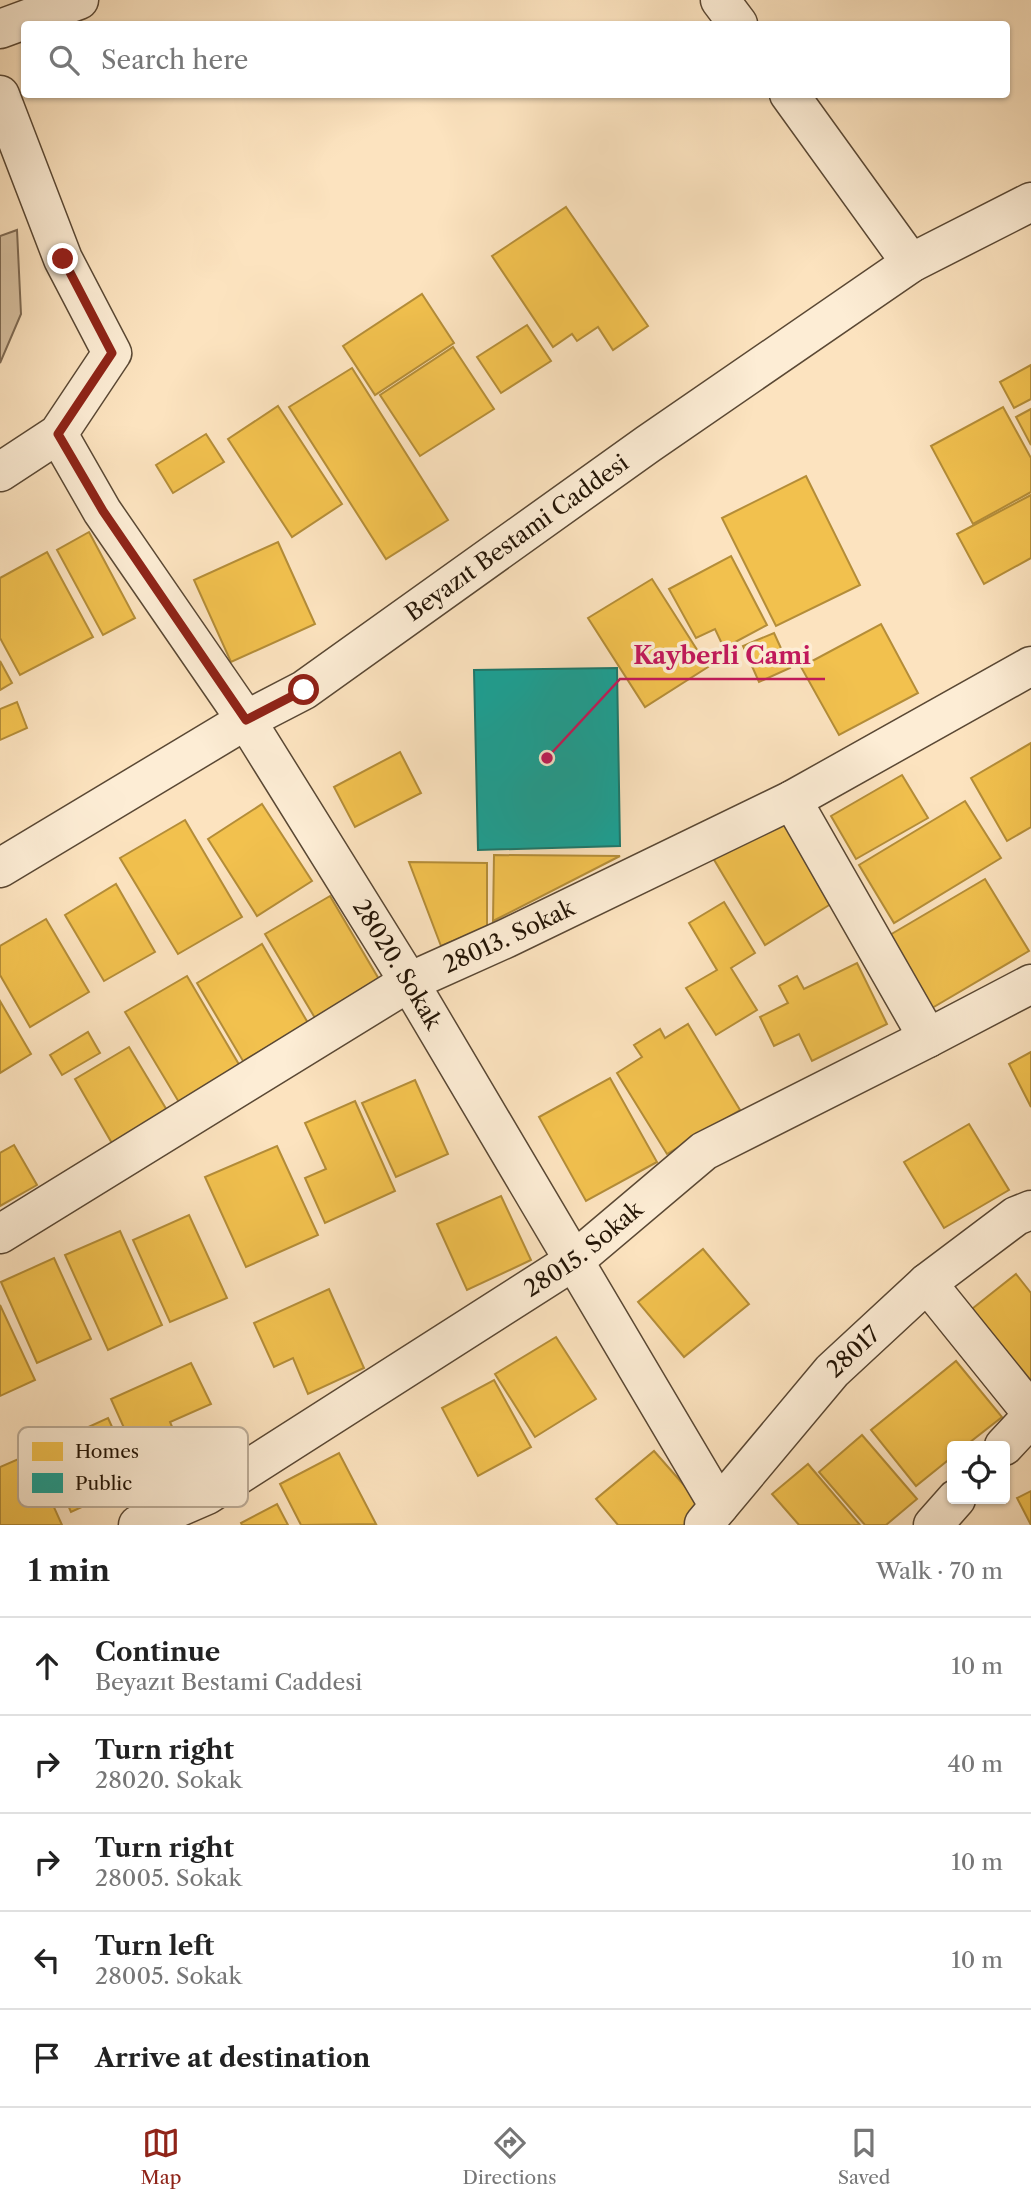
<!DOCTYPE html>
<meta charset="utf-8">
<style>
:root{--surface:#fff;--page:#f2f2f2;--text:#222;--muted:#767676;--line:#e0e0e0;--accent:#8f2418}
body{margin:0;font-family:"Libre Caslon Text",serif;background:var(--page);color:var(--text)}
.controls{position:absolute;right:21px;bottom:21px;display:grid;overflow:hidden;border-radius:7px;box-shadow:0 2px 5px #0004}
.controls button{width:63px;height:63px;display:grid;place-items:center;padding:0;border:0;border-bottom:2px solid var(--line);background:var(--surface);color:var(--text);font:35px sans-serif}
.stop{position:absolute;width:21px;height:21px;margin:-16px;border:5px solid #8f2418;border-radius:50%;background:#fff}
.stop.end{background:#8f2418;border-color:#fff;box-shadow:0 2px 7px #0008}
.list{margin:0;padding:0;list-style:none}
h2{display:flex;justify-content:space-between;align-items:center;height:91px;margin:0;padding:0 28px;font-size:30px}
h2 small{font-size:23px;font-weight:400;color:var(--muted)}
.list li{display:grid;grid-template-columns:46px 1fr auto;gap:21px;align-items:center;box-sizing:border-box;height:98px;padding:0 28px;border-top:2px solid var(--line)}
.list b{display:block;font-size:26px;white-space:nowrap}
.list p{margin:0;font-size:23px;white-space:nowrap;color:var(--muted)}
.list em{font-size:23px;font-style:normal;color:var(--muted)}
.icon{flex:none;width:38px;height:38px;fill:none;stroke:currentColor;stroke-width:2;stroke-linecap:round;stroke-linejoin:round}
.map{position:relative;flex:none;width:1031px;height:1525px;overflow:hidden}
.search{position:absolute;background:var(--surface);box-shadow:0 2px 5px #0004;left:21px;right:21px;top:21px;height:77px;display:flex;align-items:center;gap:18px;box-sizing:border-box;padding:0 24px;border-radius:7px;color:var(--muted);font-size:26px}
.sheet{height:581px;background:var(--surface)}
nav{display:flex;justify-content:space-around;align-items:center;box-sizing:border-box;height:98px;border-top:2px solid var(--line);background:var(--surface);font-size:19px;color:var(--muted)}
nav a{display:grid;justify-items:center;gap:4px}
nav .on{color:var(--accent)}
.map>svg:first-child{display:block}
.green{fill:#d7c0a0;stroke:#7e6a53;stroke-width:2}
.homes{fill:#f2c14e;stroke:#b48d38;stroke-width:2}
.public{fill:#17a398;stroke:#1b786c;stroke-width:2}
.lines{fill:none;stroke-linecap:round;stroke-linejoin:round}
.minor-casing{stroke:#5a4834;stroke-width:41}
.minor{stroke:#fdedd5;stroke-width:38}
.route{stroke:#8f2418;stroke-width:9}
.labels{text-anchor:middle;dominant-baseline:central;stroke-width:7;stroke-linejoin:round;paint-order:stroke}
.street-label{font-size:23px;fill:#241506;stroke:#fdedd5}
.key{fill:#fdedd5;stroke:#bcac97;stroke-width:2}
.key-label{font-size:19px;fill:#241506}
.leader{fill:none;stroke:#c2185b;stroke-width:2.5}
.callout-dot{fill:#c2185b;stroke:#fdedd5;stroke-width:2.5}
.callout-label{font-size:24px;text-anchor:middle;font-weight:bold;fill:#c2185b;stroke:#fdedd5;stroke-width:7;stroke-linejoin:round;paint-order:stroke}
</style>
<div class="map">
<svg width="1031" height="1525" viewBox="0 0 1031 1525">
<rect width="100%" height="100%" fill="#fce3bf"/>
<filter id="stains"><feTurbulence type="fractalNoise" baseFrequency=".00286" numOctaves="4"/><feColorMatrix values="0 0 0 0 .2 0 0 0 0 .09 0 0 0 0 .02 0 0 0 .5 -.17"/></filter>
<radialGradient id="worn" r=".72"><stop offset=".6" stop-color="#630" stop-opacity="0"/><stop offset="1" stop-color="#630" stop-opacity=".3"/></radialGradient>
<polygon class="green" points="17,230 21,314 0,363 0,236"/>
<g class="homes">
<polygon points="566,207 648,326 613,350 598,327 577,341 572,334 553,347 492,256"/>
<polygon points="422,294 454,343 375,395 343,346"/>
<polygon points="527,325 551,361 501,393 477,357"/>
<polygon points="453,347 494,409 420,456 380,395"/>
<polygon points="1031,365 1031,399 1014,408 1000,382"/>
<polygon points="352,368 448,520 386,559 289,407"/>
<polygon points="278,406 342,504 292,537 228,439"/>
<polygon points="1003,407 1031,458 1031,492 973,524 931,446"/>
<polygon points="1031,409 1031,445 1016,417"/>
<polygon points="206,434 224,462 173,493 156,465"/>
<polygon points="806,476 860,585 776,626 722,518"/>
<polygon points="1031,495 1031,558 984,584 957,534"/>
<polygon points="89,532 135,618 103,635 57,550"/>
<polygon points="278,542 315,624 231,662 194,580"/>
<polygon points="47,552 93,637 20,675 0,638 0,578"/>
<polygon points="731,556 767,625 724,648 715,629 696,638 669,589"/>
<polygon points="652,579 708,667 645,707 588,618"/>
<polygon points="881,624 918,693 839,735 801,667"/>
<polygon points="774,633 790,668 759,682 743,646"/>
<polygon points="0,661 12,683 0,690"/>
<polygon points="17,702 27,728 0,740 0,709"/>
<polygon points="1031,743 1031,827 1007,841 971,778"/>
<polygon points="400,752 421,793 355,827 334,787"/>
<polygon points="902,775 928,818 856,859 831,816"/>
<polygon points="965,801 1001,858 894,923 859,865"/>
<polygon points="262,804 312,881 257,916 208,839"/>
<polygon points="782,816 834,902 765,945 713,858"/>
<polygon points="185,820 242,917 178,954 120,858"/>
<polygon points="494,855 620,856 493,921"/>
<polygon points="409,862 487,863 487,927 441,946"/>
<polygon points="985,879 1029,951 927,1011 883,939"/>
<polygon points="116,884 155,952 104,981 65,915"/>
<polygon points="330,896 380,981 315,1018 265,934"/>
<polygon points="724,902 755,953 731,968 757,1010 716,1035 686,988 717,970 689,923"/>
<polygon points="46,919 89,992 30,1027 0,975 0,946"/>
<polygon points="262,944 308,1023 243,1061 197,983"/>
<polygon points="857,963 887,1024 812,1061 799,1034 774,1046 760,1017 788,1003 779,986 797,976 804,989"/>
<polygon points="187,976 244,1073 183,1109 125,1012"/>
<polygon points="0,1001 31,1054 0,1073"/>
<polygon points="688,1024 740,1110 667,1154 617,1073 642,1057 634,1045 660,1029 665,1038"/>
<polygon points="88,1032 100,1053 62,1075 50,1055"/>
<polygon points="129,1047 168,1112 113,1145 75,1079"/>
<polygon points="1031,1052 1031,1107 1009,1064"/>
<polygon points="610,1078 657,1162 586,1201 539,1117"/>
<polygon points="415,1080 448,1154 396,1177 362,1103"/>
<polygon points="355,1101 395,1191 325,1223 305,1178 326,1169 305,1123"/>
<polygon points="969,1124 1009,1190 944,1228 904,1162"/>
<polygon points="14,1145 37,1185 0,1206 0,1153"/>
<polygon points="277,1146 318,1235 246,1267 205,1177"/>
<polygon points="501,1196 531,1260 467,1290 437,1224"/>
<polygon points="189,1215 227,1298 170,1322 133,1240"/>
<polygon points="120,1231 162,1325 108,1350 65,1255"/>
<polygon points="703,1249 749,1304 684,1357 638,1302"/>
<polygon points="54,1258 91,1339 37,1363 1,1282"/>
<polygon points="1016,1274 1031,1293 1031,1382 968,1312"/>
<polygon points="329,1289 364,1368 308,1394 293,1358 274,1367 254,1323"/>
<polygon points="0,1305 35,1380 0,1396"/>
<polygon points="556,1337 596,1399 535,1437 495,1374"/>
<polygon points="956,1361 1002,1417 965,1446 952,1446 952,1457 916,1486 871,1430"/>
<polygon points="191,1363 211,1404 170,1422 182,1450 142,1468 111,1399"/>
<polygon points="494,1380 531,1447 478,1476 442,1408"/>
<polygon points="108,1418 137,1482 71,1512 42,1448"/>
<polygon points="862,1435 917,1499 886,1525 865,1525 819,1472"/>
<polygon points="654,1451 704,1508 684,1525 618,1525 596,1499"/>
<polygon points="339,1453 376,1524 301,1525 280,1484"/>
<polygon points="30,1454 62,1525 0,1525 0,1467"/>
<polygon points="808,1464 819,1477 860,1525 799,1525 772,1494"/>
<polygon points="1031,1491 1031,1525 1017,1498"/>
<polygon points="277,1504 288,1525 242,1525 241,1523"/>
</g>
<polygon class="public" points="617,668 620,846 478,850 474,670"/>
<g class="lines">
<g class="minor-casing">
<g id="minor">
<polyline points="720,0 738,24"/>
<polyline points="0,29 79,0"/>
<polyline points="789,94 911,263"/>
<polyline points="0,95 63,259 112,353 58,434 0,472"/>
<path id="s1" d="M 58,434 L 102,511 L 246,720 L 409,982 L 719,1506"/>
<polyline points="792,800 928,1038"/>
<path id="s2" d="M 0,868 L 246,720 L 304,690 L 648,444 L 911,263 L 1031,202"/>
<path id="s3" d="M 0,1234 L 409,982 L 507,938 L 792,800 L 1031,666"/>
<polyline points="927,1283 1031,1412"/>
<polyline points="1004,1446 1031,1417"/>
<path id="s4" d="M 704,1524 L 832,1371 L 927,1283 L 1016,1216 L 1031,1210"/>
<path id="s5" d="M 138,1525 L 207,1495 L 575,1260 L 704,1151 L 928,1038 L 1031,984"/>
<polyline points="933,1525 956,1499"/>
</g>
</g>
<use href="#minor" class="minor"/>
</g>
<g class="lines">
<polyline class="route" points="63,259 112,353 58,434 103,511 246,720 304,690"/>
</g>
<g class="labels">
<g class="street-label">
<text stroke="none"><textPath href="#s2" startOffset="614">Beyazıt Bestami Caddesi</textPath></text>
<text stroke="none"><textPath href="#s3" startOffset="590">28013. Sokak</textPath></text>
<text stroke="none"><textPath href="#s1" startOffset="630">28020. Sokak</textPath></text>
<text stroke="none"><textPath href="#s5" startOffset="525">28015. Sokak</textPath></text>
<text stroke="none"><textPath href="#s4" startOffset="228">28017</textPath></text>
</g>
</g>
<rect x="18" y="1427" width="230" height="80" rx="10" class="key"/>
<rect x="32" y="1442" width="31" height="19" fill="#f2c14e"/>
<rect x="32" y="1473" width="31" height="20" fill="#17a398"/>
<g class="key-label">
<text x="75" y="1458">Homes</text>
<text x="75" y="1490">Public</text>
</g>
<path class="leader" d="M547 758L620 679H825"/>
<circle class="callout-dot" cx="547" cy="758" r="7"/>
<g class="callout-label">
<text x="722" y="664">Kayberli Cami</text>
</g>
<rect width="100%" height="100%" filter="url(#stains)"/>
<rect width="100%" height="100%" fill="url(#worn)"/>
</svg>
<div class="controls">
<button><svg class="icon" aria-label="locate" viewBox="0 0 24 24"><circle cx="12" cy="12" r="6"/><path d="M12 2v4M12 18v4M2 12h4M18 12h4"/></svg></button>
</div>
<div class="stop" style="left:304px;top:690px"></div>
<div class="stop end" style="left:63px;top:259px"></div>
<div class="search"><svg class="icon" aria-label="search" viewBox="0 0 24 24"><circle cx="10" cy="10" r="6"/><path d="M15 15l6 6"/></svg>Search here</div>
</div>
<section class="sheet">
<h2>1 min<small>Walk · 70 m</small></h2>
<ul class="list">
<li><svg class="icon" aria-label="ahead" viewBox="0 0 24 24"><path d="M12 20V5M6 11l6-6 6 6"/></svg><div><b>Continue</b><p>Beyazıt Bestami Caddesi</p></div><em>10 m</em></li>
<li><svg class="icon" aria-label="right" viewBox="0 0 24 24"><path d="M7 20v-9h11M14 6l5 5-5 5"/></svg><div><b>Turn right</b><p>28020. Sokak</p></div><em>40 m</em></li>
<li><svg class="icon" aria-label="right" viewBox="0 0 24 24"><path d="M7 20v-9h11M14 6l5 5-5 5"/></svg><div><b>Turn right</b><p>28005. Sokak</p></div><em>10 m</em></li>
<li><svg class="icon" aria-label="left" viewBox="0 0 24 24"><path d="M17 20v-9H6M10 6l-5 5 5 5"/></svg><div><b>Turn left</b><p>28005. Sokak</p></div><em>10 m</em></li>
<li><svg class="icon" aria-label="arrive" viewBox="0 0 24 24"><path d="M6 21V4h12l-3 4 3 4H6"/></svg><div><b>Arrive at destination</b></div></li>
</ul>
</section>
<nav>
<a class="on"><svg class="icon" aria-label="map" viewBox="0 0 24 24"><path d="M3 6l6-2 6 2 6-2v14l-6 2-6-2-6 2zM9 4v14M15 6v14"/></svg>Map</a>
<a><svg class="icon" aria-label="directions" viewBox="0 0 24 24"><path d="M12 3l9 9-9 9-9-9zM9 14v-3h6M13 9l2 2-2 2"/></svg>Directions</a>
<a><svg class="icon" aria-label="saved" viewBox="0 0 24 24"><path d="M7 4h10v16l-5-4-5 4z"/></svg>Saved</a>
</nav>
